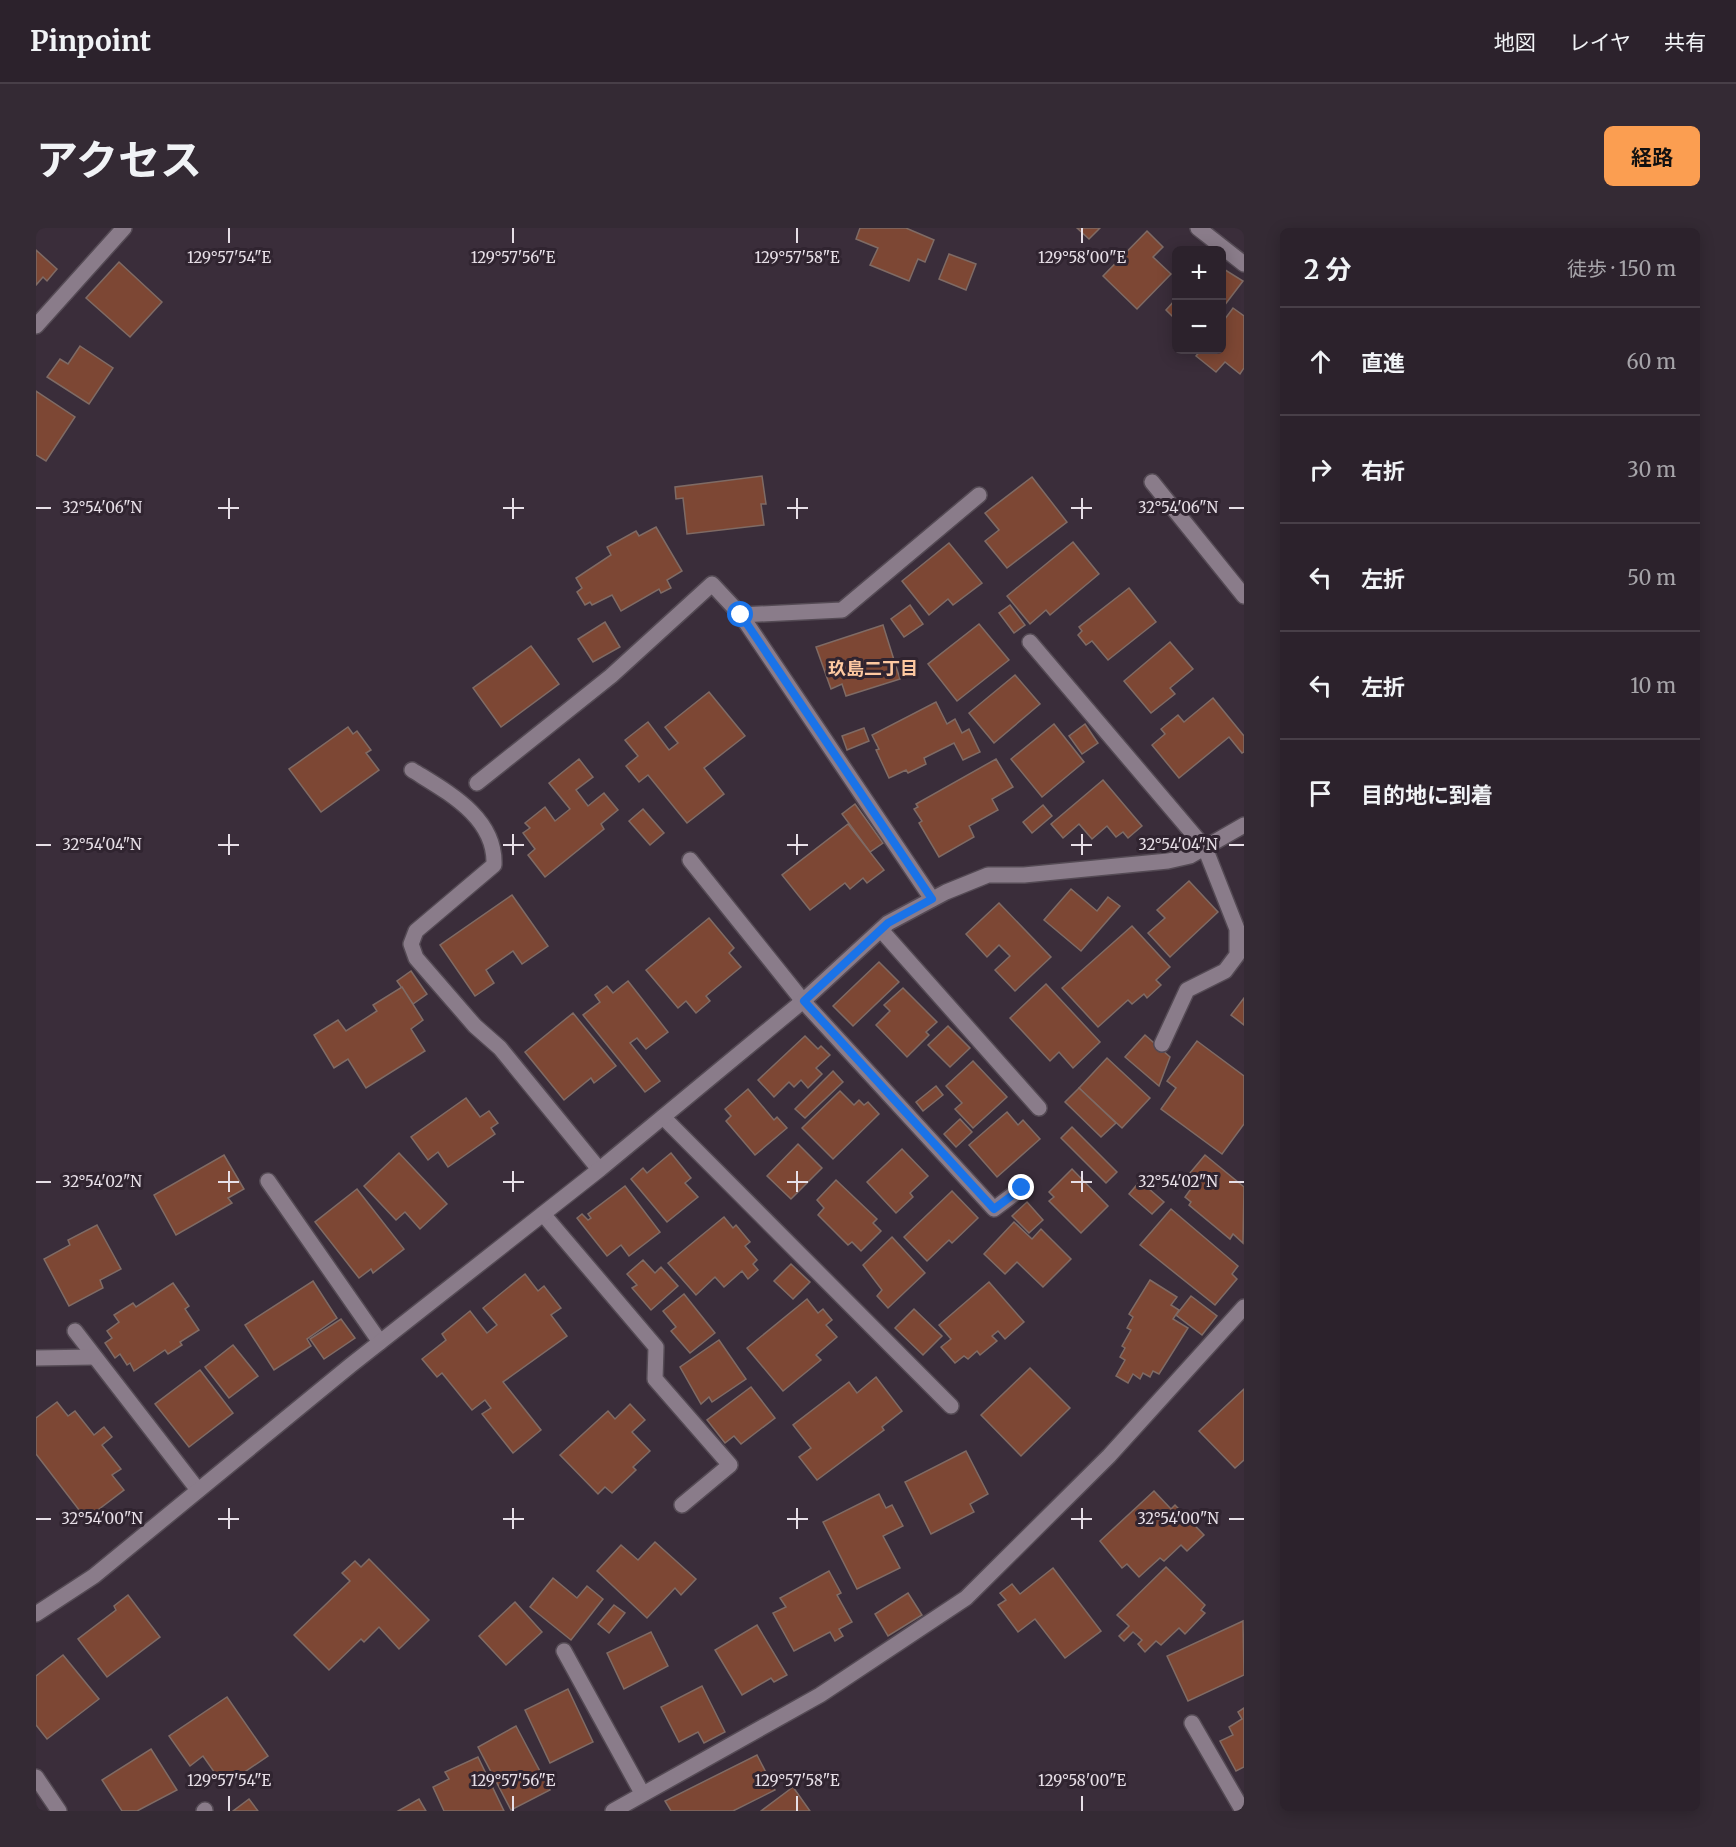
<!DOCTYPE html>
<html lang="ja">
<meta charset="utf-8">
<style>
:root{--surface:#2c222c;--page:#342a34;--text:#f1f3f6;--muted:#a6a4a9;--line:#483f48;--accent:#fb9e51}
body{margin:0;font-family:Merriweather,"Noto Sans JP",serif;background:var(--page);color:var(--text)}
.controls{position:absolute;right:18px;top:18px;display:grid;overflow:hidden;border-radius:9px;box-shadow:0 3px 15px #0003}
.controls button{width:54px;height:54px;display:grid;place-items:center;padding:0;border:0;border-bottom:2px solid var(--line);background:var(--surface);color:var(--text);font:30px sans-serif}
.stop{position:absolute;width:18px;height:18px;margin:-14px;border:4px solid #1a73e8;border-radius:50%;background:#fff}
.stop.end{background:#1a73e8;border-color:#fff;box-shadow:0 2px 6px #0008}
.list{margin:0;padding:0;list-style:none}
h2{display:flex;justify-content:space-between;align-items:center;height:78px;margin:0;padding:0 24px;font-size:26px}
h2 small{font-size:20px;font-weight:400;color:var(--muted)}
.list li{display:grid;grid-template-columns:39px 1fr auto;gap:18px;align-items:center;box-sizing:border-box;height:108px;padding:0 24px;border-top:2px solid var(--line)}
.list b{display:block;font-size:22px;white-space:nowrap}
.list em{font-size:20px;font-style:normal;color:var(--muted)}
.icon{flex:none;width:33px;height:33px;fill:none;stroke:currentColor;stroke-width:2;stroke-linecap:round;stroke-linejoin:round}
.map{position:relative;flex:none;width:1208px;height:1583px;overflow:hidden;border-radius:9px}
header{display:flex;align-items:center;gap:36px;box-sizing:border-box;height:84px;padding:0 30px;background:var(--surface);border-bottom:2px solid var(--line)}
header strong{font-size:28px}
nav{display:flex;gap:33px;margin-inline-start:auto;font-size:21px}
.intro{display:flex;align-items:center;justify-content:space-between;box-sizing:border-box;height:144px;padding:0 36px}
h1{margin:0;font-size:42px}
.button{padding:15px 27px;border-radius:9px;background:var(--accent);color:#111;font-size:21px;font-weight:700}
main{display:flex;gap:36px;padding:0 36px}
aside{flex:1;background:var(--surface);border-radius:9px;box-shadow:0 3px 15px #0003}
.map>svg:first-child{display:block}
.building{fill:#7d4734;stroke:#7f6b65;stroke-width:1.5}
.lines{fill:none;stroke-linecap:round;stroke-linejoin:round}
.minor-casing{stroke:#544a54;stroke-width:18}
.tertiary-casing{stroke:#544a54;stroke-width:18}
.minor{stroke:#8a7c8a;stroke-width:15}
.tertiary{stroke:#8a7c8a;stroke-width:15}
.route{stroke:#1a73e8;stroke-width:8}
.ticks{fill:none;stroke:#e7dfe7;stroke-width:2}
.labels{text-anchor:middle;dominant-baseline:central;stroke-width:6;stroke-linejoin:round;paint-order:stroke}
.neighbourhood-label{font-size:18px;font-weight:bold;fill:#fec9a1;stroke:#302430}
.ticks-label{font-size:15px;text-anchor:middle;fill:#e7dfe7;stroke:#302430;stroke-width:6;stroke-linejoin:round;paint-order:stroke}
</style>
<header>
<strong>Pinpoint</strong>
<nav><a>地図</a><a>レイヤ</a><a>共有</a></nav>
</header>
<div class="intro"><h1>アクセス</h1><a class="button">経路</a></div>
<main>
<div class="map">
<svg width="1208" height="1583" viewBox="0 0 1208 1583">
<rect width="100%" height="100%" fill="#3a2d3a"/>
<g class="building">
<polygon points="824,0 870,0 898,12 889,34 882,31 873,53 834,37 842,20 820,11"/>
<polygon points="1041,0 1064,0 1053,11"/>
<polygon points="1111,3 1127,19 1117,29 1135,46 1101,81 1067,48"/>
<polygon points="0,22 21,41 11,53 7,49 0,57"/>
<polygon points="913,26 940,36 930,62 903,51"/>
<polygon points="83,34 126,74 94,109 50,70"/>
<polygon points="1186,40 1207,53 1188,78 1186,75"/>
<polygon points="1140,71 1140,92 1130,82"/>
<polygon points="1197,80 1208,88 1208,140 1204,146 1189,134 1180,144 1160,128 1165,122 1186,122 1186,95"/>
<polygon points="44,118 77,140 53,176 11,149 24,131 32,136"/>
<polygon points="0,163 39,189 10,233 0,227"/>
<polygon points="726,248 730,276 725,276 728,297 651,306 647,270 640,271 639,259"/>
<polygon points="996,249 1031,294 971,340 949,313 963,302 949,285"/>
<polygon points="620,299 646,343 631,352 635,360 625,365 623,361 585,383 576,367 556,377 554,374 549,377 541,364 546,360 540,350 575,327 571,319 600,303 603,308"/>
<polygon points="1037,314 1063,346 1014,387 1010,382 994,396 971,368"/>
<polygon points="913,315 946,355 917,377 912,371 893,387 866,353"/>
<polygon points="1093,360 1120,394 1072,432 1056,413 1050,417 1042,407 1046,403 1043,399"/>
<polygon points="874,377 887,396 868,409 855,391"/>
<polygon points="974,377 989,397 978,405 963,385"/>
<polygon points="569,394 584,419 557,434 542,411"/>
<polygon points="943,396 973,432 921,473 892,436"/>
<polygon points="847,397 864,451 810,468 806,456 795,461 780,419"/>
<polygon points="1134,414 1157,441 1134,460 1139,466 1115,485 1088,453"/>
<polygon points="495,418 523,456 465,499 437,460"/>
<polygon points="979,447 1004,476 958,515 933,485"/>
<polygon points="673,464 709,508 668,540 688,566 651,595 612,547 603,554 590,538 602,528 589,512 612,494 633,522 642,515 629,499"/>
<polygon points="1177,470 1208,508 1208,524 1206,525 1193,509 1143,550 1116,517 1129,506 1125,501 1142,487 1148,494"/>
<polygon points="900,474 911,496 919,491 926,505 933,501 944,524 927,532 918,515 888,530 890,536 872,545 870,542 853,550 840,522 843,521 836,507"/>
<polygon points="1018,496 1048,534 1006,569 975,531"/>
<polygon points="1049,496 1062,515 1046,526 1033,508"/>
<polygon points="312,499 317,506 321,503 335,522 330,525 343,542 285,584 253,541"/>
<polygon points="828,500 833,513 811,522 806,508"/>
<polygon points="543,531 557,549 540,562 552,578 568,565 582,582 565,596 568,601 509,649 492,627 499,621 487,605 494,600 489,595 509,579 519,593 534,581 513,555"/>
<polygon points="960,531 977,559 956,571 962,582 933,598 938,609 903,629 883,595 886,593 878,581 882,579 880,576"/>
<polygon points="1067,552 1106,598 1092,610 1087,604 1080,609 1071,598 1056,611 1043,596 1027,610 1015,596"/>
<polygon points="819,576 847,615 834,624 806,586"/>
<polygon points="1007,577 1016,588 996,605 987,594"/>
<polygon points="607,581 628,605 614,617 593,593"/>
<polygon points="812,596 848,642 831,655 827,650 814,661 809,655 774,682 746,647"/>
<polygon points="1153,653 1182,684 1134,729 1112,705 1129,690 1121,682"/>
<polygon points="1035,661 1061,683 1072,669 1084,678 1045,723 1008,692"/>
<polygon points="476,667 512,718 486,736 477,723 450,742 458,755 439,768 404,717"/>
<polygon points="963,675 1015,729 979,763 959,742 974,728 963,717 951,729 930,706"/>
<polygon points="673,690 698,720 693,725 705,739 670,768 674,773 660,785 650,773 642,780 610,742"/>
<polygon points="1096,698 1134,739 1120,752 1125,757 1111,770 1108,766 1096,776 1092,772 1062,799 1026,760"/>
<polygon points="843,734 863,754 817,798 797,778"/>
<polygon points="375,743 391,766 377,776 361,753"/>
<polygon points="592,753 632,804 610,821 601,810 594,815 624,853 609,864 547,787 564,774 559,767 571,758 577,765"/>
<polygon points="1010,756 1064,814 1037,840 1023,824 1014,833 974,790"/>
<polygon points="366,759 387,792 375,801 389,823 330,860 312,831 298,840 278,807 302,792 310,803 341,783 337,777"/>
<polygon points="867,760 901,794 890,804 893,807 871,829 840,797 854,783 848,777"/>
<polygon points="1208,770 1208,797 1195,787"/>
<polygon points="537,785 580,838 558,855 555,850 528,872 489,824"/>
<polygon points="912,798 934,820 914,839 892,817"/>
<polygon points="1109,807 1134,829 1123,858 1089,829"/>
<polygon points="769,808 782,821 785,818 794,827 780,840 786,846 772,860 765,852 758,859 753,854 738,869 722,852"/>
<polygon points="1161,813 1208,848 1208,896 1186,926 1125,881 1140,860 1131,853"/>
<polygon points="1071,830 1114,870 1086,900 1043,860"/>
<polygon points="937,833 971,869 937,900 919,881 926,875 910,858"/>
<polygon points="797,843 807,854 769,890 759,881"/>
<polygon points="900,858 907,867 887,883 880,874"/>
<polygon points="1043,860 1080,895 1065,909 1029,874"/>
<polygon points="712,861 738,892 741,889 751,900 719,927 690,893 695,888 689,881"/>
<polygon points="804,863 818,877 823,872 828,877 832,874 843,886 797,931 766,900"/>
<polygon points="430,870 444,889 453,883 462,895 455,900 459,906 412,939 402,924 392,932 375,909"/>
<polygon points="971,884 982,897 987,892 1004,911 961,949 933,917"/>
<polygon points="924,891 936,904 920,919 908,906"/>
<polygon points="1036,899 1081,944 1070,955 1025,910"/>
<polygon points="762,916 786,940 755,971 731,948"/>
<polygon points="866,921 892,948 874,965 877,969 860,985 831,954"/>
<polygon points="363,925 411,976 384,1001 369,984 360,992 328,958"/>
<polygon points="635,925 655,950 649,955 662,969 631,994 595,951 607,940 611,945"/>
<polygon points="188,927 208,961 192,970 196,975 140,1007 118,967"/>
<polygon points="1169,927 1208,959 1207,1015 1197,1006 1194,1011 1153,977 1155,974 1149,969 1157,958 1149,951"/>
<polygon points="1036,941 1072,978 1045,1005 1013,973 1018,969 1013,964"/>
<polygon points="800,952 841,991 837,995 845,1003 825,1023 816,1014 812,1017 782,987 788,980 781,972"/>
<polygon points="1104,953 1128,974 1116,986 1093,966"/>
<polygon points="589,958 624,1004 593,1028 585,1017 571,1028 541,990 546,986 552,992 555,990 552,986"/>
<polygon points="321,961 368,1021 337,1045 335,1041 323,1050 279,994"/>
<polygon points="916,963 942,990 916,1015 913,1012 891,1033 868,1009"/>
<polygon points="991,974 1007,992 993,1005 976,988"/>
<polygon points="1135,981 1202,1038 1196,1046 1201,1051 1179,1077 1104,1017"/>
<polygon points="688,989 697,1000 700,997 714,1014 709,1018 721,1032 717,1036 722,1042 712,1051 706,1043 688,1059 679,1049 660,1067 632,1035"/>
<polygon points="978,994 996,1011 1005,1001 1035,1031 1007,1059 981,1034 969,1046 948,1026"/>
<polygon points="61,997 85,1041 64,1052 67,1060 33,1078 8,1031 34,1017 32,1012"/>
<polygon points="856,1009 889,1045 852,1080 841,1068 846,1062 827,1037"/>
<polygon points="607,1032 619,1045 625,1039 642,1058 615,1082 596,1060 601,1057 591,1046"/>
<polygon points="755,1036 774,1054 757,1071 738,1053"/>
<polygon points="489,1046 502,1063 508,1058 525,1080 515,1087 531,1108 467,1154 505,1202 477,1225 446,1186 455,1180 449,1172 436,1182 406,1145 401,1149 386,1131 410,1112 406,1106 434,1083 451,1105 461,1097 447,1080"/>
<polygon points="1114,1052 1141,1069 1135,1077 1143,1082 1137,1091 1152,1100 1123,1146 1117,1143 1114,1149 1107,1145 1104,1151 1097,1146 1092,1155 1080,1148 1089,1132 1084,1129 1089,1120 1086,1118 1095,1102 1091,1100 1097,1089 1093,1086"/>
<polygon points="277,1053 301,1090 271,1111 275,1118 238,1142 209,1097"/>
<polygon points="953,1054 988,1094 969,1111 962,1103 956,1108 961,1113 944,1127 941,1123 932,1131 928,1128 919,1135 905,1119 915,1111 903,1097"/>
<polygon points="137,1055 153,1078 149,1081 163,1102 144,1114 146,1117 132,1126 129,1122 98,1143 94,1135 91,1137 84,1126 79,1130 69,1115 76,1110 71,1103 83,1094 78,1087 97,1075 100,1079"/>
<polygon points="648,1066 679,1105 654,1125 635,1103 640,1099 627,1083"/>
<polygon points="1155,1068 1181,1088 1166,1107 1140,1087"/>
<polygon points="771,1071 782,1085 787,1081 796,1092 790,1097 801,1109 780,1127 785,1132 747,1163 711,1120"/>
<polygon points="878,1081 906,1108 887,1127 859,1100"/>
<polygon points="305,1091 319,1110 288,1131 274,1111"/>
<polygon points="683,1112 710,1151 676,1174 673,1169 665,1176 644,1139"/>
<polygon points="197,1117 222,1148 193,1170 169,1139"/>
<polygon points="994,1140 1034,1180 985,1228 945,1187"/>
<polygon points="164,1142 197,1185 153,1219 119,1176"/>
<polygon points="840,1149 866,1183 846,1199 848,1202 781,1252 763,1229 775,1220 757,1197 813,1154 821,1165"/>
<polygon points="715,1159 739,1190 705,1216 698,1208 689,1215 671,1192"/>
<polygon points="1208,1161 1208,1232 1199,1240 1163,1203"/>
<polygon points="21,1174 32,1188 39,1183 58,1207 68,1199 76,1209 66,1217 85,1241 76,1247 88,1262 50,1291 0,1226 0,1190"/>
<polygon points="594,1176 609,1192 596,1204 614,1223 597,1239 600,1242 576,1265 569,1259 562,1266 524,1227 572,1183 579,1191"/>
<polygon points="930,1223 952,1266 934,1276 938,1284 895,1306 869,1254"/>
<polygon points="1118,1263 1135,1281 1139,1277 1168,1307 1151,1323 1145,1317 1128,1333 1124,1330 1103,1349 1091,1336 1086,1340 1064,1313"/>
<polygon points="843,1266 850,1280 856,1277 867,1298 847,1308 864,1340 821,1361 787,1294"/>
<polygon points="619,1314 660,1351 645,1367 639,1360 611,1390 561,1343 585,1317 602,1332"/>
<polygon points="333,1331 393,1392 363,1421 343,1399 328,1414 325,1411 293,1442 258,1407 314,1353 306,1345 319,1333 325,1339"/>
<polygon points="1130,1339 1169,1377 1165,1382 1169,1385 1149,1406 1143,1400 1125,1417 1120,1413 1109,1424 1102,1416 1106,1412 1097,1404 1088,1413 1083,1408 1093,1398 1081,1387"/>
<polygon points="1017,1340 1065,1403 1029,1430 999,1391 982,1404 962,1377 970,1372 964,1365 976,1356 984,1366"/>
<polygon points="793,1343 805,1365 801,1367 816,1394 803,1401 807,1408 799,1413 794,1404 758,1423 737,1385 750,1379 744,1370"/>
<polygon points="517,1350 541,1370 551,1358 567,1371 535,1412 494,1379"/>
<polygon points="872,1365 886,1387 852,1408 839,1386"/>
<polygon points="92,1367 124,1409 71,1449 42,1411 80,1382 78,1378"/>
<polygon points="479,1374 506,1404 470,1437 443,1408"/>
<polygon points="578,1377 589,1385 573,1405 562,1396"/>
<polygon points="1207,1393 1208,1447 1152,1473 1131,1428"/>
<polygon points="721,1397 751,1447 738,1454 735,1450 706,1467 679,1422"/>
<polygon points="615,1404 632,1438 588,1461 571,1425"/>
<polygon points="27,1427 63,1471 11,1511 0,1497 0,1448"/>
<polygon points="666,1458 689,1504 668,1515 662,1504 643,1514 625,1479"/>
<polygon points="532,1461 557,1514 514,1535 489,1482"/>
<polygon points="191,1469 232,1528 188,1558 167,1528 154,1538 133,1508"/>
<polygon points="1208,1480 1208,1539 1200,1543 1184,1513 1197,1507 1193,1499 1206,1491 1202,1484"/>
<polygon points="480,1498 514,1562 475,1582 442,1519"/>
<polygon points="115,1521 141,1562 101,1583 86,1583 66,1552"/>
<polygon points="721,1527 739,1562 697,1583 635,1583 629,1573"/>
<polygon points="442,1529 468,1583 408,1583 397,1559 413,1551 409,1544"/>
<polygon points="757,1559 774,1583 725,1583"/>
<polygon points="213,1571 222,1583 197,1583"/>
<polygon points="383,1571 390,1583 362,1583"/>
</g>
<g class="lines">
<g class="minor-casing">
<g id="minor">
<polyline points="1162,0 1208,36"/>
<polyline points="0,98 88,0"/>
<polyline points="1116,254 1208,368"/>
<polyline points="705,387 806,382 943,267"/>
<polyline points="994,414 1169,620 1201,701 1201,727 1189,743 1151,762 1126,816"/>
<path d="M 376,542 C 411,564 460,589 458,637 L 380,703 L 375,716 L 380,730 L 439,798 L 464,820 L 562,940"/>
<polyline points="441,555 575,448 676,356 705,387 896,671"/>
<polyline points="654,632 767,773 958,981 986,960"/>
<polyline points="845,702 1003,880"/>
<polyline points="627,889 915,1178"/>
<polyline points="232,953 344,1114"/>
<polyline points="507,986 620,1119 619,1151 694,1237 646,1277"/>
<polyline points="39,1103 162,1262"/>
<polyline points="0,1130 58,1129"/>
<polyline points="528,1423 606,1565"/>
<polyline points="1156,1495 1207,1583"/>
<polyline points="0,1549 23,1583"/>
<polyline points="168,1583 169,1582"/>
<polyline points="577,1583 784,1467 930,1370 1073,1228 1208,1079"/>
</g>
</g>
<g class="tertiary-casing">
<polyline id="tertiary" points="0,1386 58,1348 315,1137 564,941 767,773 852,695 910,664 952,647 988,647 1132,633 1154,628 1208,597"/>
</g>
<use href="#minor" class="minor"/>
<use href="#tertiary" class="tertiary"/>
</g>
<g class="lines">
<polyline class="route" points="705,387 896,671 852,695 768,773 958,981 986,960"/>
</g>
<path class="ticks" d="M 193,0 L 193,15M 477,0 L 477,15M 761,0 L 761,15M 1046,0 L 1046,15M 193,270 L 193,291M 477,270 L 477,291M 761,270 L 761,291M 1046,270 L 1046,291M 0,280 L 15,280M 182,280 L 203,280M 467,280 L 488,280M 751,280 L 772,280M 1035,280 L 1056,280M 1193,280 L 1208,280M 193,606 L 193,627M 477,606 L 477,627M 761,606 L 761,627M 1046,606 L 1046,627M 0,617 L 15,617M 182,617 L 203,617M 467,617 L 488,617M 751,617 L 772,617M 1035,617 L 1056,617M 1193,617 L 1208,617M 193,943 L 193,964M 477,943 L 477,964M 761,943 L 761,964M 1046,943 L 1046,964M 0,954 L 15,954M 182,954 L 203,954M 467,954 L 488,954M 751,954 L 772,954M 1035,954 L 1056,954M 1193,954 L 1208,954M 193,1280 L 193,1301M 477,1280 L 477,1301M 761,1280 L 761,1301M 1046,1280 L 1046,1301M 0,1291 L 15,1291M 182,1291 L 203,1291M 467,1291 L 488,1291M 751,1291 L 772,1291M 1035,1291 L 1056,1291M 1193,1291 L 1208,1291M 193,1568 L 193,1583M 477,1568 L 477,1583M 761,1568 L 761,1583M 1046,1568 L 1046,1583"/>
<g class="labels">
<g class="neighbourhood-label">
<text x="837" y="440">玖島二丁目</text>
</g>
</g>
<g class="ticks-label">
<text x="193" y="35">129°57'54"E</text>
<text x="477" y="35">129°57'56"E</text>
<text x="761" y="35">129°57'58"E</text>
<text x="1046" y="35">129°58'00"E</text>
<text x="66" y="285">32°54'06"N</text>
<text x="1142" y="285">32°54'06"N</text>
<text x="66" y="622">32°54'04"N</text>
<text x="1142" y="622">32°54'04"N</text>
<text x="66" y="959">32°54'02"N</text>
<text x="1142" y="959">32°54'02"N</text>
<text x="66" y="1296">32°54'00"N</text>
<text x="1142" y="1296">32°54'00"N</text>
<text x="193" y="1558">129°57'54"E</text>
<text x="477" y="1558">129°57'56"E</text>
<text x="761" y="1558">129°57'58"E</text>
<text x="1046" y="1558">129°58'00"E</text>
</g>
</svg>
<div class="controls">
<button>+</button>
<button>−</button>
</div>
<div class="stop" style="left:705px;top:387px"></div>
<div class="stop end" style="left:986px;top:960px"></div>
</div>
<aside>
<h2>2 分<small>徒歩 · 150 m</small></h2>
<ul class="list">
<li><svg class="icon" aria-label="ahead" viewBox="0 0 24 24"><path d="M12 20V5M6 11l6-6 6 6"/></svg><div><b>直進</b></div><em>60 m</em></li>
<li><svg class="icon" aria-label="right" viewBox="0 0 24 24"><path d="M7 20v-9h11M14 6l5 5-5 5"/></svg><div><b>右折</b></div><em>30 m</em></li>
<li><svg class="icon" aria-label="left" viewBox="0 0 24 24"><path d="M17 20v-9H6M10 6l-5 5 5 5"/></svg><div><b>左折</b></div><em>50 m</em></li>
<li><svg class="icon" aria-label="left" viewBox="0 0 24 24"><path d="M17 20v-9H6M10 6l-5 5 5 5"/></svg><div><b>左折</b></div><em>10 m</em></li>
<li><svg class="icon" aria-label="arrive" viewBox="0 0 24 24"><path d="M6 21V4h12l-3 4 3 4H6"/></svg><div><b>目的地に到着</b></div></li>
</ul>
</aside>
</main>
